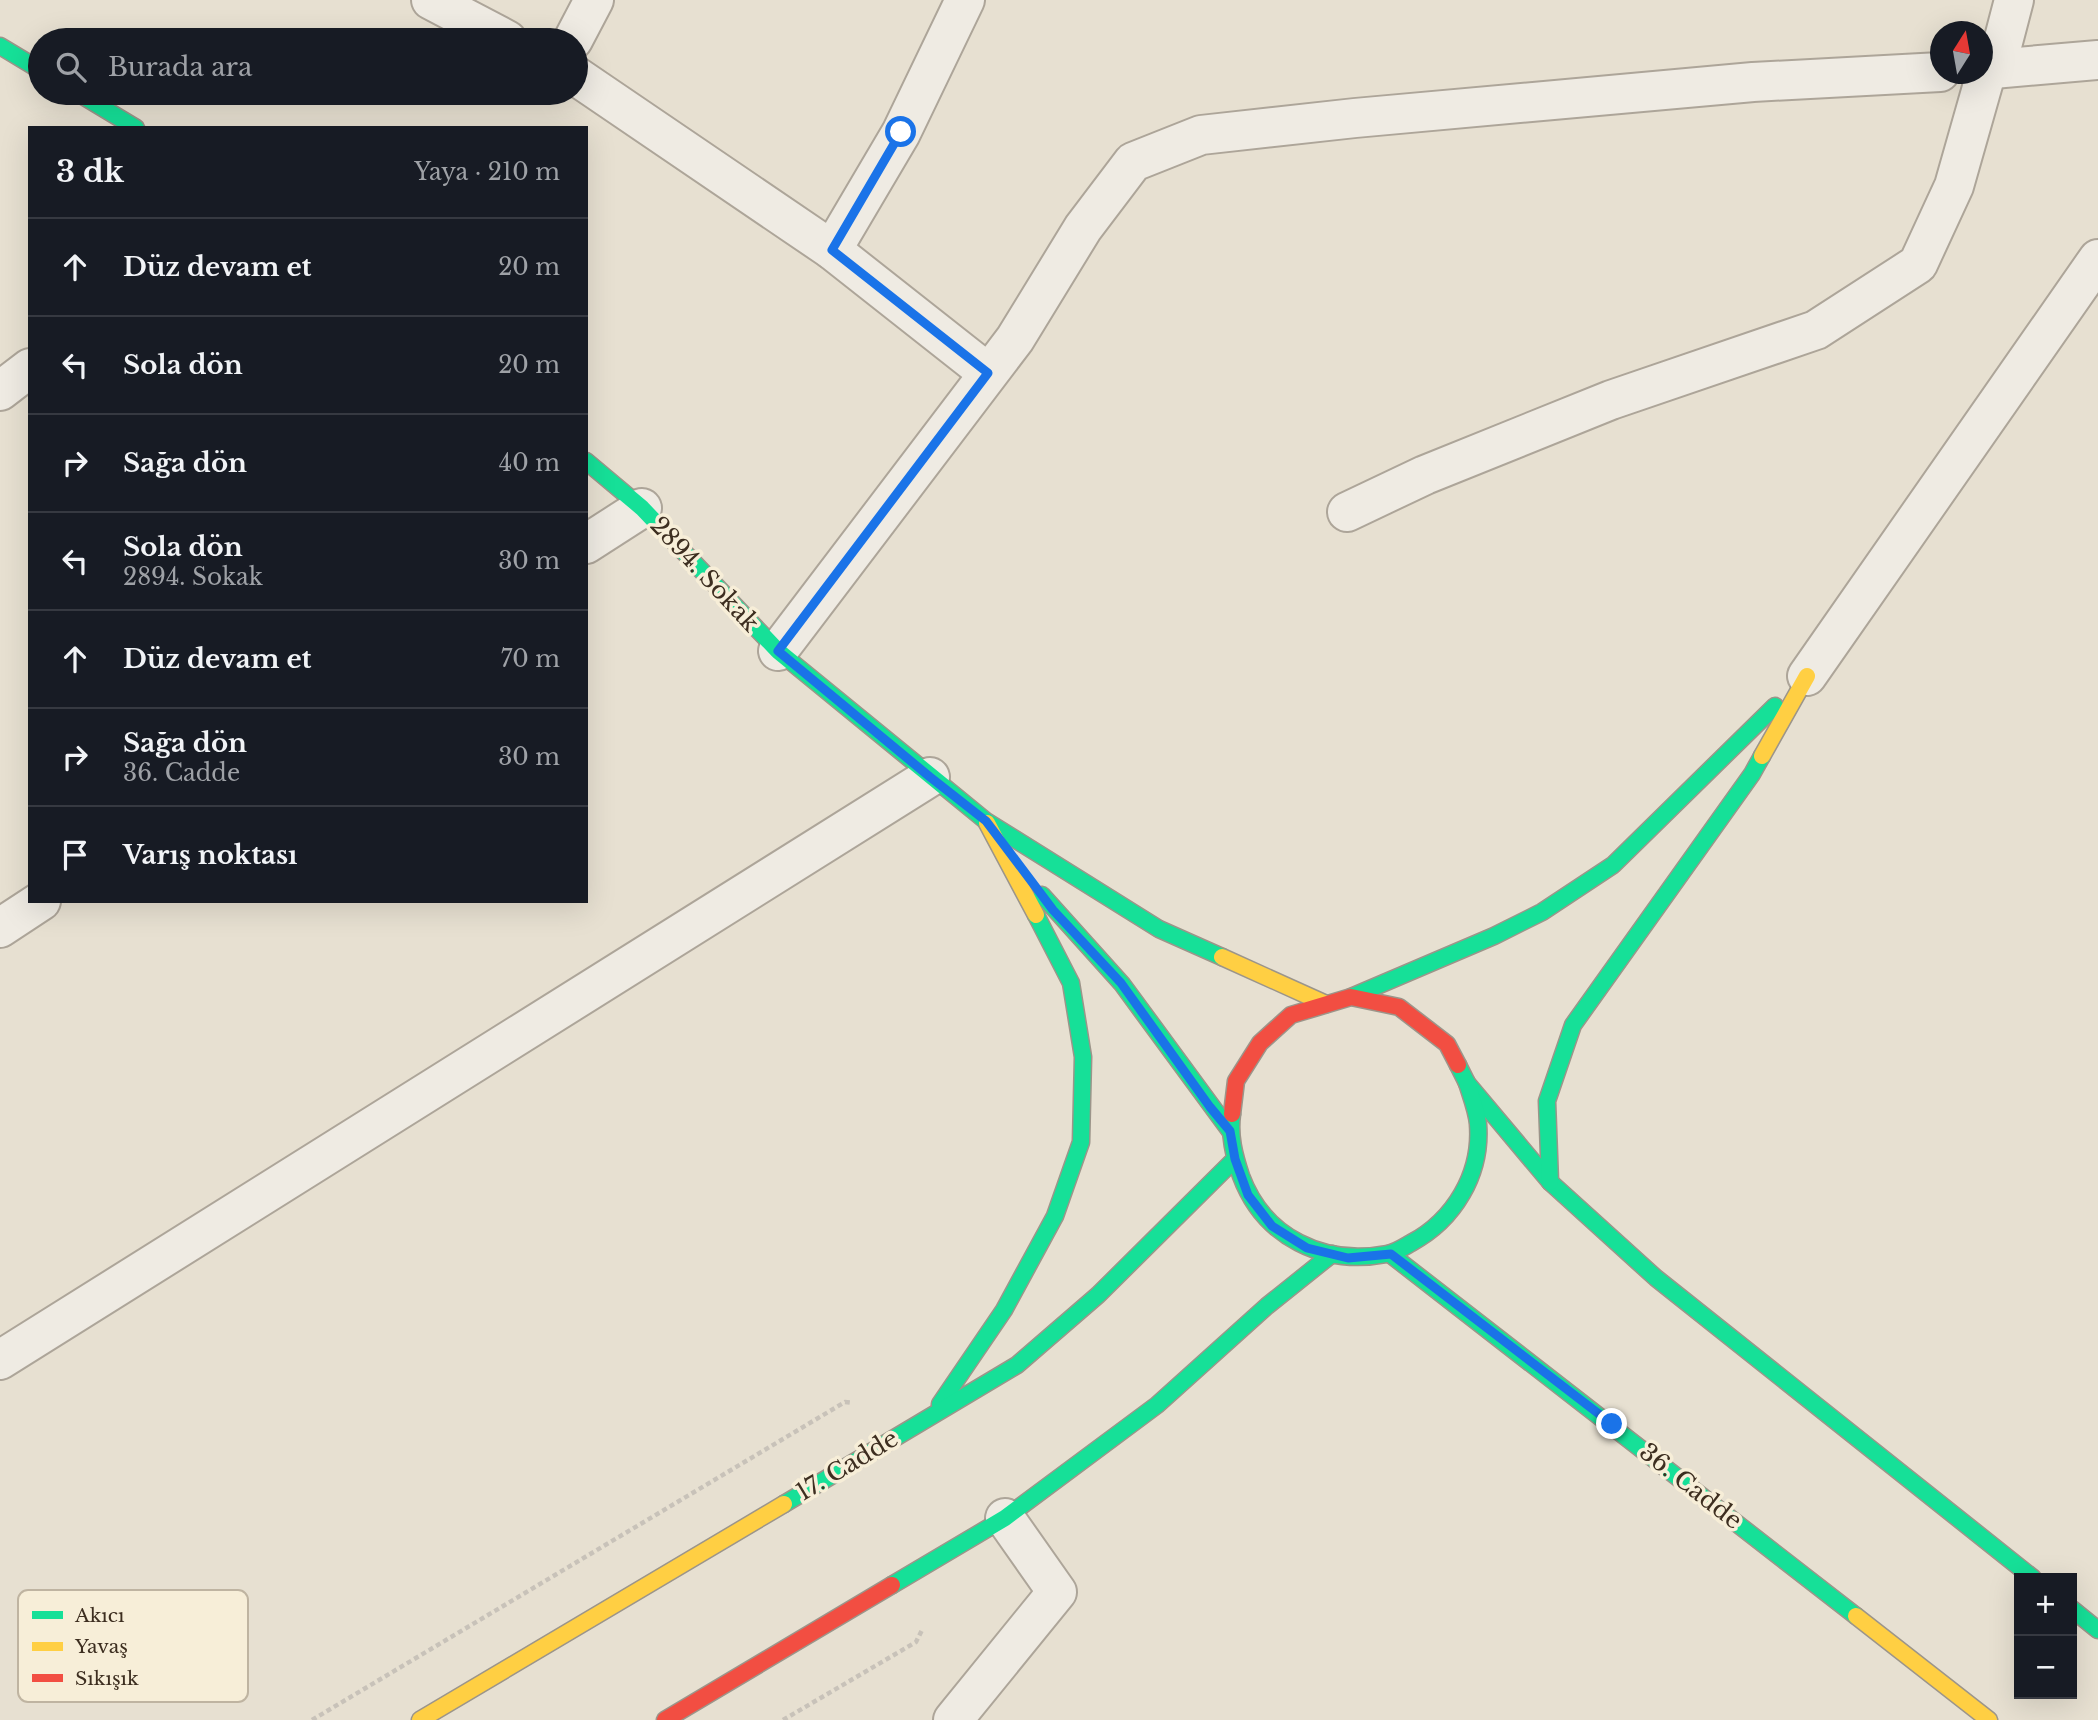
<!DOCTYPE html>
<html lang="tr">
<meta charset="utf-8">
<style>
:root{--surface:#171b24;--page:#20242c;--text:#f1f3f6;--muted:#9ea1a6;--line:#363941}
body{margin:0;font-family:"Libre Baskerville",serif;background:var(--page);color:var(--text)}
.controls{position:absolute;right:21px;bottom:21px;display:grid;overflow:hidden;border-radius:0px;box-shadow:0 7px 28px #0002}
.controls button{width:63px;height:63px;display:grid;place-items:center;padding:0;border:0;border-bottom:2px solid var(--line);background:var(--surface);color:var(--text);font:35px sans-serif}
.compass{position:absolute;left:1930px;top:21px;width:63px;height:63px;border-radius:50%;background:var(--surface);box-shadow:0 7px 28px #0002;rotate:11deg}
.stop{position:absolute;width:21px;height:21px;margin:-16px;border:5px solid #1a73e8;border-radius:50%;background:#fff}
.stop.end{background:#1a73e8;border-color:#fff;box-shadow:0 2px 7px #0008}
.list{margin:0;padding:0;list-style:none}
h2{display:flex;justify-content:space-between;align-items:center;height:91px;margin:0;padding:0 28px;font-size:30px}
h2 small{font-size:23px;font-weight:400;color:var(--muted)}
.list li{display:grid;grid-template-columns:46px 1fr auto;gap:21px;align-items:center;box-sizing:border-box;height:98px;padding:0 28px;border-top:2px solid var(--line)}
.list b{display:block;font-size:26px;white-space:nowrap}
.list p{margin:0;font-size:23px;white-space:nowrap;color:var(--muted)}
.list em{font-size:23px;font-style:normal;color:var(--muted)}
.icon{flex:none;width:38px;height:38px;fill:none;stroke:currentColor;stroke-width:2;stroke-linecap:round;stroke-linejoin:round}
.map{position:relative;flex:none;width:2098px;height:1720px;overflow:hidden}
.search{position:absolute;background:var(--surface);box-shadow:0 7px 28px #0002;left:28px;top:28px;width:560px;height:77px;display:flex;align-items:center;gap:18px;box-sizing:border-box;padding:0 24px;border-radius:38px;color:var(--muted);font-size:26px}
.panel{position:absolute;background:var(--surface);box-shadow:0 7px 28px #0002;left:28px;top:126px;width:560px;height:777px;border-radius:0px}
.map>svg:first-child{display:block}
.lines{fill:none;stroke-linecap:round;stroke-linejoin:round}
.street-casing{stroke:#ada599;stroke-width:42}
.fast-casing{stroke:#9c958a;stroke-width:19}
.slow-casing{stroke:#9c958a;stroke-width:19}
.jam-casing{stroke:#9c958a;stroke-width:19}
.path{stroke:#c8c2b9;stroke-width:4.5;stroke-dasharray:5 3.5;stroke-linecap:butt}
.street{stroke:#efebe3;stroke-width:38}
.fast{stroke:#16e098;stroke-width:16}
.slow{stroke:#ffcf43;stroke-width:16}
.jam{stroke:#f24e42;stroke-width:16}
.route{stroke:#1a73e8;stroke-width:9}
.labels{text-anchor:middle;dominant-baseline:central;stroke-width:7;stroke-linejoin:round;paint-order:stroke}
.street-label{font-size:24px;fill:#3d2e20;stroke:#f7eed8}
.key{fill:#f7eed8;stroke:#bfb4a1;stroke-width:2}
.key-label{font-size:19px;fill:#3d2e20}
</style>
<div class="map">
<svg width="2098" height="1720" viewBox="0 0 2098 1720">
<rect width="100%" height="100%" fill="#e7e0d1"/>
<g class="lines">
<g class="street-casing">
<g id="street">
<polyline points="431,0 507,40"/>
<polyline points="573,40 594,0"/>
<polyline points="1996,69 2014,0"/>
<polyline points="1982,70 2098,60"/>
<polyline points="576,76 832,250 988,373"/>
<polyline points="832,250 901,133 965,0"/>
<polyline points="0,391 30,368"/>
<polyline points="1347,512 1425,475 1611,400 1816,330 1918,264 1954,186 1987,70"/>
<polyline points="586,544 642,508"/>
<polyline points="778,651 1015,339 1083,228 1133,162 1201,135 1355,118 1753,82 1940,72"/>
<polyline points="1807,676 2098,259"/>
<polyline points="0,928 41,901"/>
<polyline points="0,1360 930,777"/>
<polyline points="953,1720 1057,1592 1005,1518"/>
</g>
</g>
<g class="fast-casing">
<g id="fast">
<polyline points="0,46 40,70"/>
<polyline points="78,93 136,128"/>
<polyline points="586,461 642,508 778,651 986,821 1159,929 1222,957"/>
<polyline points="1042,895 1122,984 1230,1131"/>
<polyline points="1351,997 1494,936 1542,912 1613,865 1775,706"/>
<polyline points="1458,1065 1467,1083 1550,1182 1656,1278 2033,1578"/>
<path d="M 1232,1114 C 1229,1136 1234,1155 1241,1176 C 1264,1238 1324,1266 1387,1254 C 1395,1253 1404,1247 1411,1243 C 1454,1220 1482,1174 1478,1124 C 1477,1111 1471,1096 1467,1083"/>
<polyline points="1550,1182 1547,1101 1573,1025 1752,774 1762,756"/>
<polyline points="1390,1254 1856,1616"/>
<polyline points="940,1404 1004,1310 1055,1216 1081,1142 1083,1057 1071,983 1036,915"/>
<polyline points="784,1504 1017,1365 1098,1295 1235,1159"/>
<polyline points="892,1585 1005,1518 1157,1405 1267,1306 1332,1254"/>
<polyline points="2072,1609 2098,1630"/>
</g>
</g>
<g class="slow-casing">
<g id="slow">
<polyline points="1762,756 1807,676"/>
<polyline points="987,823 1036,915"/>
<polyline points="1222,957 1326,1004"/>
<polyline points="1856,1616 1989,1720"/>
<polyline points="420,1720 784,1504"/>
</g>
</g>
<g class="jam-casing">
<g id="jam">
<polyline points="1232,1114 1236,1081 1260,1043 1291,1015 1351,997 1399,1007 1447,1044 1458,1065"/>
<polyline points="665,1720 892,1585"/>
</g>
</g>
<g class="path">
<polyline points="312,1720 845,1402 853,1403"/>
<polyline points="783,1720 916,1642 923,1628"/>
</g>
<use href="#street" class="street"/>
<use href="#fast" class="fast"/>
<use href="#slow" class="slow"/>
<use href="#jam" class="jam"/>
</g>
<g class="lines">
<polyline class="route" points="901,132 832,250 988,373 778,651 930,777 986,821 1053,910 1121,983 1210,1107 1230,1131 1235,1159 1248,1195 1272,1226 1307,1248 1348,1258 1391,1254 1612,1424"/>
</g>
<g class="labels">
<g class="street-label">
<text transform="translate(705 574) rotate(47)">2894. Sokak</text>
<text transform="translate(847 1465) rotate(-31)">17. Cadde</text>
<text transform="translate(1691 1486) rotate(38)">36. Cadde</text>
</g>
</g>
<rect x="18" y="1590" width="230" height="112" rx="10" class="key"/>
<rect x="32" y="1611" width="31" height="8" fill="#16e098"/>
<rect x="32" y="1642" width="31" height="9" fill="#ffcf43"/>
<rect x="32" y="1674" width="31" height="8" fill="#f24e42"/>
<g class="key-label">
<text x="75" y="1622">Akıcı</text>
<text x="75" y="1653">Yavaş</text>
<text x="75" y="1685">Sıkışık</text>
</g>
</svg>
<div class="controls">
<button>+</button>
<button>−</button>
</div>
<svg class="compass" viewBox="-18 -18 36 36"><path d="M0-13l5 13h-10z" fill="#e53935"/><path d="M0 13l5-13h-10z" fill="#9ea1a6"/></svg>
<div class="stop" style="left:901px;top:132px"></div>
<div class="stop end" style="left:1612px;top:1424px"></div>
<div class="search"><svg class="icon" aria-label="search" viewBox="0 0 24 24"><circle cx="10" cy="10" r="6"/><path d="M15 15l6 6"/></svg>Burada ara</div>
<section class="panel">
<h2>3 dk<small>Yaya · 210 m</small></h2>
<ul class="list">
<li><svg class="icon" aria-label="ahead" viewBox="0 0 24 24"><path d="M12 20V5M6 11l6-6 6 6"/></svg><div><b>Düz devam et</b></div><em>20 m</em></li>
<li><svg class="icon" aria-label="left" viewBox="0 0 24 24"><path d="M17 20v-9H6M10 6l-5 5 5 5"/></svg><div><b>Sola dön</b></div><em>20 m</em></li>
<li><svg class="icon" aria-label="right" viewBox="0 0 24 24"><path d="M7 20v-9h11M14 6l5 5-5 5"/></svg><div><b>Sağa dön</b></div><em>40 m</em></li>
<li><svg class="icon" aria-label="left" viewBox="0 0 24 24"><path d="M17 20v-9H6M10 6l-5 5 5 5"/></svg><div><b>Sola dön</b><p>2894. Sokak</p></div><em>30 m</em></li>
<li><svg class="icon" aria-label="ahead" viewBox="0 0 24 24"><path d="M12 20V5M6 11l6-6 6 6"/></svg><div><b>Düz devam et</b></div><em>70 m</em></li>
<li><svg class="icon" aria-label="right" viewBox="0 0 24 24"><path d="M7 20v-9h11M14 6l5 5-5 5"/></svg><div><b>Sağa dön</b><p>36. Cadde</p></div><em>30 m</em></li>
<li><svg class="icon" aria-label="arrive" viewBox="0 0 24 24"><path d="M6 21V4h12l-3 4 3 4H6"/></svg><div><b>Varış noktası</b></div></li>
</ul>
</section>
</div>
